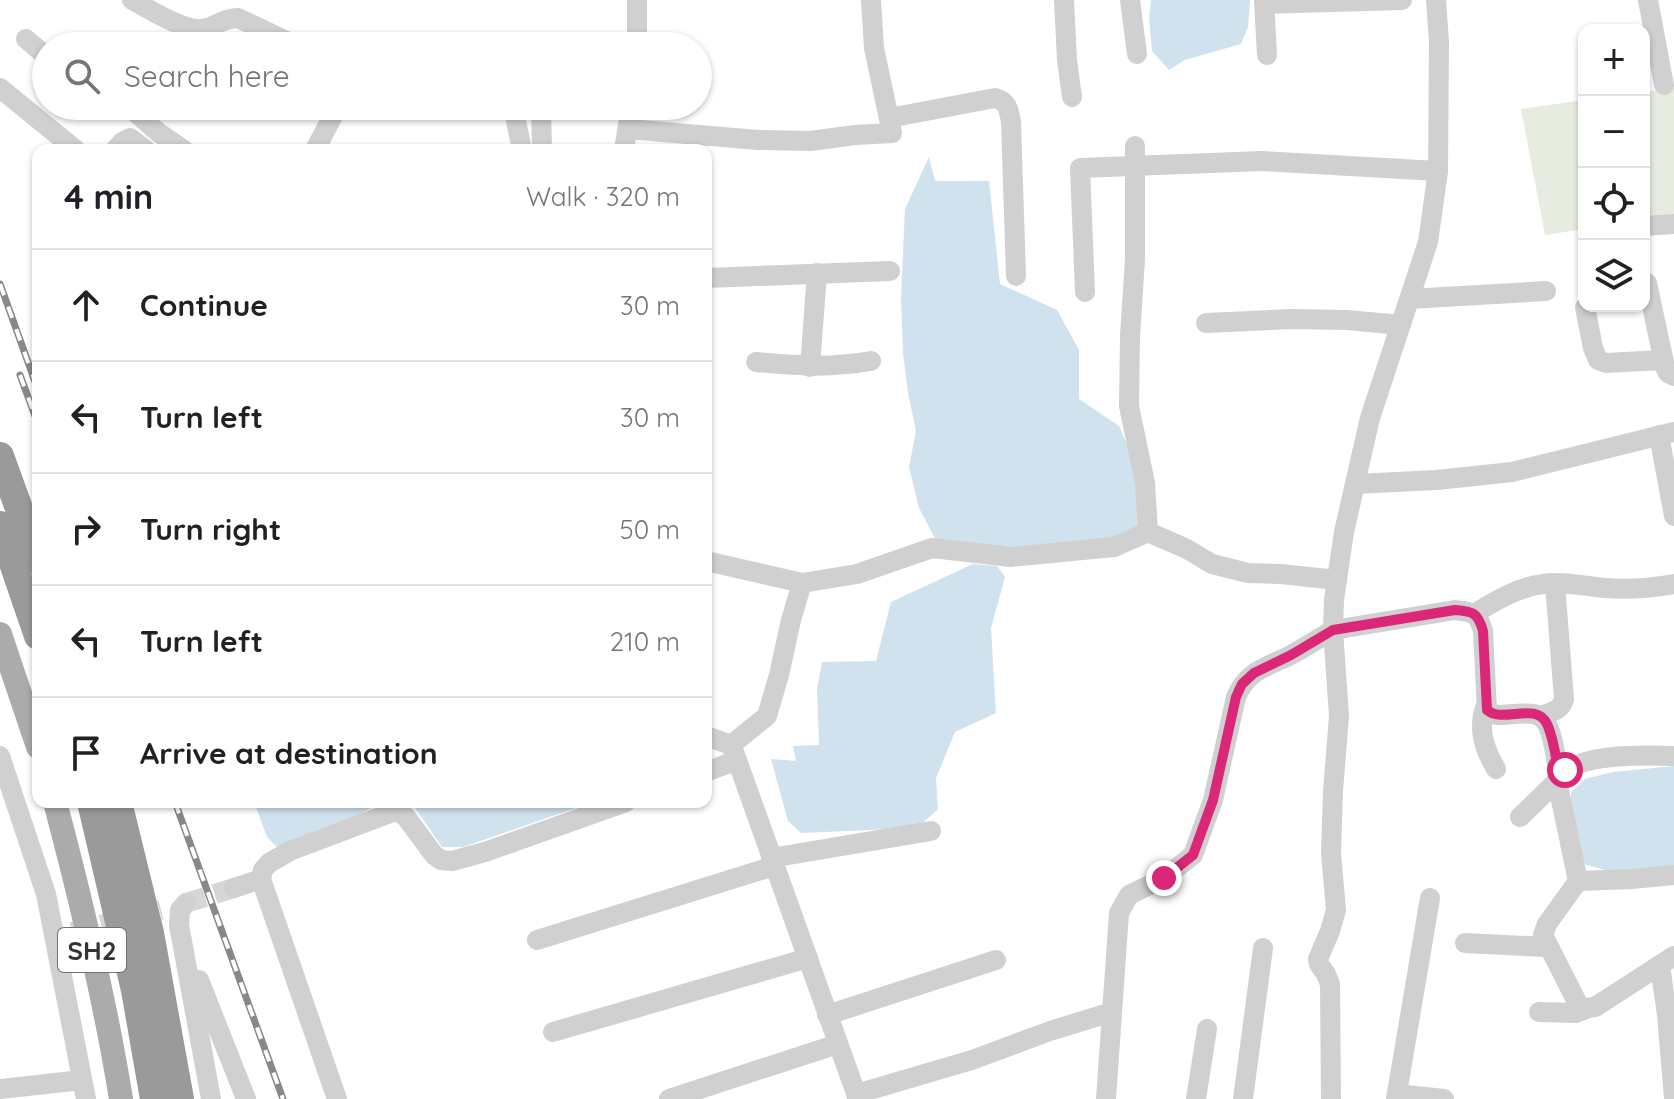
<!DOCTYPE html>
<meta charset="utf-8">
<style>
:root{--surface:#fff;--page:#f2f2f2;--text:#202124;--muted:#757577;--line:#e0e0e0}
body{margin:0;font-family:Quicksand,sans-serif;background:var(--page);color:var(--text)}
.controls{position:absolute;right:24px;top:24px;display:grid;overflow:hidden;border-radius:16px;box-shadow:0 2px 6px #0004}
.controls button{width:72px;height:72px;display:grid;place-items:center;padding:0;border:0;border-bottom:2px solid var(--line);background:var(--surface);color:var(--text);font:40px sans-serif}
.stop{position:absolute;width:24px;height:24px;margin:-18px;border:6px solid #db2777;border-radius:50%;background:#fff}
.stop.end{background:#db2777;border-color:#fff;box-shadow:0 2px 8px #0008}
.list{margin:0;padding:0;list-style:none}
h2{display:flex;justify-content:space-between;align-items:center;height:104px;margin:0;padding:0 32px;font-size:34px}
h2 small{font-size:26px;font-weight:400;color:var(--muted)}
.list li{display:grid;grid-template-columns:52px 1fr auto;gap:24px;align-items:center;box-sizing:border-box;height:112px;padding:0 32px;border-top:2px solid var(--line)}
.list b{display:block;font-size:30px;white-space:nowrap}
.list em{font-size:26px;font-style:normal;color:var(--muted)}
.icon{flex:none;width:44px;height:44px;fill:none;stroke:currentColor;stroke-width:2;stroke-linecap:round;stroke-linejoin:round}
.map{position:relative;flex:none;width:1674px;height:1099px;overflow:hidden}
.search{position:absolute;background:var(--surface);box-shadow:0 2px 6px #0004;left:32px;top:32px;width:680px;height:88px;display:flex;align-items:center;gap:20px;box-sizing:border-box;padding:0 28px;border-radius:44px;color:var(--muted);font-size:30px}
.panel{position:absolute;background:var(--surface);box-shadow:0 2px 6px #0004;left:32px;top:144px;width:680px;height:664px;border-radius:16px}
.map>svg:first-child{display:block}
.green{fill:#e6ecdf}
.water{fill:#cfe2ee}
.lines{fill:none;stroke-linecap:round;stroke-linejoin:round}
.minor-tunnel{stroke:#d6d6d6;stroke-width:20;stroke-dasharray:20 10;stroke-linecap:butt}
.minor{stroke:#d0d0d0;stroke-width:20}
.major{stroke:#ababab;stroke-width:24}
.highway{stroke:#9a9a9a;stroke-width:28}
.rail-casing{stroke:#888;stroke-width:7}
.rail{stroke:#fff;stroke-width:4;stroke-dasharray:12;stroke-linecap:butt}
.route{stroke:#db2777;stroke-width:10}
.labels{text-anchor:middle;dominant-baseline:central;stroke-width:8;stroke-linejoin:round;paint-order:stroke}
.shield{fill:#fff;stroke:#707070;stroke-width:2}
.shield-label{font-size:26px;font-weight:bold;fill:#333}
</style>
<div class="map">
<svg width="1674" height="1099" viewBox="0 0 1674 1099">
<rect width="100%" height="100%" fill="#fff"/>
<g class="green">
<polygon points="1674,88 1674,215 1644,219 1644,92"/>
<polygon points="1584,100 1584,229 1545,235 1521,109"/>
</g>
<g class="water">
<polygon points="1151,0 1250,0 1248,27 1241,44 1185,60 1169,70 1152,51 1149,18"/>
<polygon points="929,157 935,181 989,181 1000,284 1057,310 1079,350 1079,399 1119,426 1134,460 1140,535 1058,550 937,542 919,508 909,467 916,431 908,393 903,353 901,298 905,209"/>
<polygon points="973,564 997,566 1005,577 991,628 996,713 955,732 936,778 938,809 917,828 801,833 788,821 771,759 796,761 793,746 819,745 817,689 822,662 876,661 891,602"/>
<polygon points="1674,766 1674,871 1622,875 1584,864 1571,832 1571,792 1585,779 1613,772"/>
<polygon points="254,802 380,802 380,803 295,850 283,853 267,837"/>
<polygon points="411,802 593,802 463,847 442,847"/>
</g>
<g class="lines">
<g class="minor-tunnel">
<polyline points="186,903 234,888"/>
<polyline points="72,932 161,910"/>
</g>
<g class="minor">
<path d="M 132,0 C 149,9 183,31 202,29 C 215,28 221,18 238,18 L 297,46"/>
<polyline points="1064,0 1067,60 1072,97"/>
<polyline points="1130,0 1137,54"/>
<polyline points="1264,0 1267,55"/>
<polyline points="1648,0 1664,85"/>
<polyline points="1265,4 1402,0"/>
<polyline points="26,39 46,56"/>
<polyline points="637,46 637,0"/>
<polyline points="0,88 76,150"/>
<polyline points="128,106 159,133 184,150"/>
<polyline points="513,106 522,150"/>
<polyline points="541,106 542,150"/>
<polyline points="604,106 631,110"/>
<path d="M 889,118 L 995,98 C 1008,101 1009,111 1011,122 L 1016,276"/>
<polyline points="628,129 758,140 810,141 855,135 892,133 874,48 871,0"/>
<polyline points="115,150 122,142 130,138 146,150"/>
<polyline points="315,150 338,106"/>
<polyline points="624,150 631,106"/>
<polyline points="1644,226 1674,224"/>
<polyline points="706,278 890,271"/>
<polyline points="1647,283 1665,367 1668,373 1674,376"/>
<polyline points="1085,292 1080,168 1262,161 1438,171"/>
<polyline points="1409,299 1546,291"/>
<polyline points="1585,307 1593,348 1598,360 1606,363 1663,360"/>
<polyline points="1206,323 1292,319 1347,320 1401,325"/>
<path d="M 756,362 C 798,366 829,368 871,361"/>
<polyline points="810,367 817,273"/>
<polyline points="1659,435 1674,516"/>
<polyline points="1355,484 1437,480 1512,472 1674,432"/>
<polyline points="1148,532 1187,549 1212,564 1248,573 1281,574 1337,580"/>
<polyline points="706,561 802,583"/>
<path d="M 1474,614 C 1495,601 1518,587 1543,584 C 1563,581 1585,586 1605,588 C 1629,590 1651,588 1674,584"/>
<path d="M 1486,705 C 1477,729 1484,748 1496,769"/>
<path d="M 1541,716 C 1551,712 1561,711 1564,699 L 1555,584"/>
<polyline points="706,736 731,745 737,760 858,1099"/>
<polyline points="731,745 767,716 779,675 791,620 802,583 857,574 932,548 1011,557 1114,547 1148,532 1145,483 1129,406 1130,336 1135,259 1135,146"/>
<polyline points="0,756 46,894 86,1099"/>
<path d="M 1674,756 C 1646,755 1570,752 1557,781 L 1578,881 L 1632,879 L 1674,875"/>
<polyline points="706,772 737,760"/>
<polyline points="1520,817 1557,781"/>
<polyline points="771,858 931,831"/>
<polyline points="1578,881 1547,924 1543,935 1578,1004 1584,1008 1595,1007 1674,956"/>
<polyline points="234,888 261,879"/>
<polyline points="186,903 180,910 179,925 211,1099"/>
<polyline points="537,940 774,866"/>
<polyline points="1465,943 1547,947"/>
<polyline points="1660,965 1667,1015 1674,1098"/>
<polyline points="199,980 246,1099"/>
<polyline points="1539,1012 1576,1013 1589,1008"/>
<polyline points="827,1015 996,960"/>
<polyline points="553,1032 808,958"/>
<polyline points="0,1089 82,1080"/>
<polyline points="856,1094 972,1060 1050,1031 1112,1012"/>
<polyline points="1397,1094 1444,1099"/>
<polyline points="337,1099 261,879 263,870 269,863 290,851 393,812 399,812 406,817 434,855 441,860 452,861 485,852 626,802"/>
<polyline points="669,1099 838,1044"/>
<path d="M 1106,1099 L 1119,913 L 1129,895 L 1164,878 L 1193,855 L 1213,800 L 1236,697 C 1247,671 1266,667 1289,656 C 1304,648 1318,639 1333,630 L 1334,600 L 1344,532 L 1370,418 L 1428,242 L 1438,171 L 1439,42 L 1436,0"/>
<polyline points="1196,1099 1207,1029"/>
<polyline points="1243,1099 1263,948"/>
<path d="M 1331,1099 L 1330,984 L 1326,974 L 1319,964 L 1318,959 L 1330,931 L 1336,910 L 1331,853 L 1333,791 L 1339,716 L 1333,630 L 1455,610 C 1473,612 1478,613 1483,631 L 1487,710 C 1495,717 1501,715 1512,714 C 1521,714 1536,711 1543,719 C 1553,727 1556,762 1559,775"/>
<polyline points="1396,1099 1430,898"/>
</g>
<g class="major">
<polyline points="0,634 38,747"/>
<path d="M 55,802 C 81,900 105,999 121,1099"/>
</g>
<g class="highway">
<polyline points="0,456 38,561"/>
<polyline points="0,525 38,636"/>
<polyline points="91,802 135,990 154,1099"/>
<polyline points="118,802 150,933 180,1099"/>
</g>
<g class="rail-casing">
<g id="rail">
<polyline points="0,284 38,390"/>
<polyline points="20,375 38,424"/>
<polyline points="175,802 283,1099"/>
</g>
</g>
<use href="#rail" class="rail"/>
</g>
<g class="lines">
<path class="route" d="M 1164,878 L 1193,855 L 1213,800 L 1236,697 L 1242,684 L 1254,673 L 1291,655 L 1333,630 L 1455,610 C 1473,611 1478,613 1483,631 L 1487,710 C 1503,724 1536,701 1547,724 C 1554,739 1556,759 1559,775 L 1565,770"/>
</g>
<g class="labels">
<rect class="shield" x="58" y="928" width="68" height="44" rx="6"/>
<g class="shield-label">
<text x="92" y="950">SH2</text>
</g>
</g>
</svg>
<div class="controls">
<button>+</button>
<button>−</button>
<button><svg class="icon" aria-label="locate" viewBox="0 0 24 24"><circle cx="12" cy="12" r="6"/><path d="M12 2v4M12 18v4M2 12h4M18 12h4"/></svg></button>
<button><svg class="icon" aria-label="layers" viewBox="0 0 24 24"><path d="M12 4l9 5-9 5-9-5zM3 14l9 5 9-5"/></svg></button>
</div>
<div class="stop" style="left:1565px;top:770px"></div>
<div class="stop end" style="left:1164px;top:878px"></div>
<div class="search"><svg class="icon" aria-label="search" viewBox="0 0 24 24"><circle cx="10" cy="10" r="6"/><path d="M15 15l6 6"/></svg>Search here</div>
<section class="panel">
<h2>4 min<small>Walk · 320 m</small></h2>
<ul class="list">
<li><svg class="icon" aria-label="ahead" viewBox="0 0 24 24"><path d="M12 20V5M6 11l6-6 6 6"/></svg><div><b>Continue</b></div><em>30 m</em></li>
<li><svg class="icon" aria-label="left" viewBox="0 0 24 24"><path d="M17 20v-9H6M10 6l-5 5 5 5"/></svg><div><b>Turn left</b></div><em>30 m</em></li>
<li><svg class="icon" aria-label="right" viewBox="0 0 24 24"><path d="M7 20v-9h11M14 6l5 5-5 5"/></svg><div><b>Turn right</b></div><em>50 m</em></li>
<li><svg class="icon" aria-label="left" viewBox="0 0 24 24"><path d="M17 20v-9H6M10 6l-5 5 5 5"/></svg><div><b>Turn left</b></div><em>210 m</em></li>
<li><svg class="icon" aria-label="arrive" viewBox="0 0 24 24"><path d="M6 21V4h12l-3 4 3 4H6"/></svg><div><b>Arrive at destination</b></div></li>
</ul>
</section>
</div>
